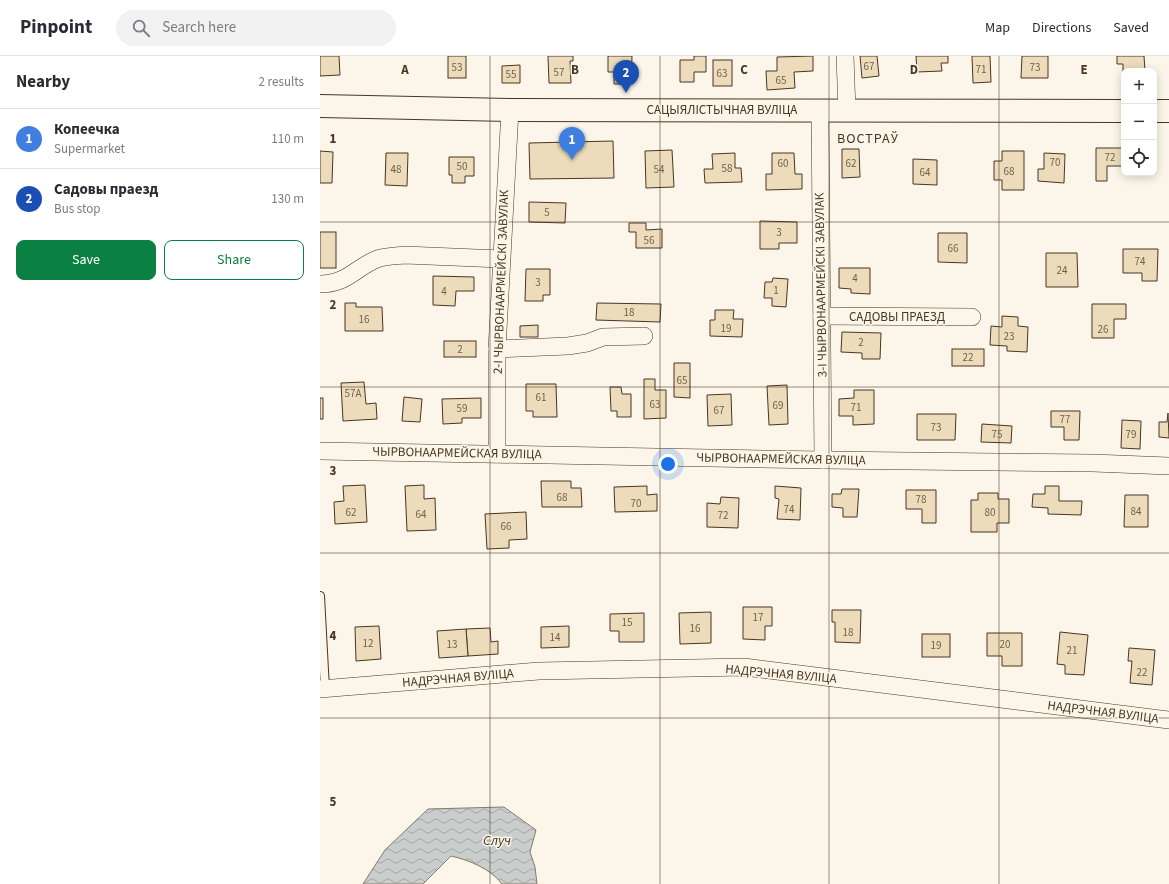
<!DOCTYPE html>
<meta charset="utf-8">
<style>
:root{--surface:#fff;--page:#f2f2f3;--text:#2b2b33;--muted:#7c7c81;--line:#e1e1e2;--accent:#0b8043}
body{margin:0;font-family:"Source Sans 3",sans-serif;background:var(--page);color:var(--text)}
.controls{position:absolute;right:12px;top:12px;display:grid;overflow:hidden;border-radius:8px;box-shadow:0 2px 10px #0003}
.controls button{width:36px;height:36px;display:grid;place-items:center;padding:0;border:0;border-bottom:1px solid var(--line);background:var(--surface);color:var(--text);font:20px sans-serif}
.you{position:absolute;left:348px;top:408px;width:14px;height:14px;margin:-10px;border:3px solid #fff;border-radius:50%;background:#1a73e8;box-shadow:0 0 0 6px #1a73e833}
.badge{display:grid;place-items:center;width:26px;height:26px;border-radius:50%;background:var(--accent);color:#fff;font-size:13px;font-weight:700}
.pin{position:absolute;translate:-50% -33px;filter:drop-shadow(0 1px 2px #0008)}
.pin::after{content:'';position:absolute;top:21px;width:14px;height:12px;background:inherit;clip-path:polygon(0 0,100% 0,50% 100%)}
.list{margin:0;padding:0;list-style:none}
h2{display:flex;justify-content:space-between;align-items:center;height:52px;margin:0;padding:0 16px;font-size:17px}
h2 small{font-size:13px;font-weight:400;color:var(--muted)}
.list li{display:grid;grid-template-columns:26px 1fr auto;gap:12px;align-items:center;box-sizing:border-box;height:60px;padding:0 16px;border-top:1px solid var(--line)}
.list b{display:block;font-size:15px;white-space:nowrap}
.list p{margin:0;font-size:13px;white-space:nowrap;color:var(--muted)}
.list em{font-size:13px;font-style:normal;color:var(--muted)}
.actions{display:flex;gap:8px;padding:12px 16px}
.actions a{flex:1;padding:9px 0;border:1px solid var(--accent);border-radius:8px;text-align:center;font-size:14px;color:var(--accent)}
.actions .main{background:var(--accent);color:#fff}
.icon{flex:none;width:22px;height:22px;fill:none;stroke:currentColor;stroke-width:2;stroke-linecap:round;stroke-linejoin:round}
.map{position:relative;flex:none;width:849px;height:828px;overflow:hidden}
header{display:flex;align-items:center;gap:24px;box-sizing:border-box;height:56px;padding:0 20px;background:var(--surface);border-bottom:1px solid var(--line)}
header strong{font-size:19px}
nav{display:flex;gap:22px;margin-inline-start:auto;font-size:14px}
.search{width:280px;height:36px;background:var(--page);display:flex;align-items:center;gap:10px;box-sizing:border-box;padding:0 14px;border-radius:22px;color:var(--muted);font-size:15px}
main{display:flex}
aside{flex:1;background:var(--surface)}
.map>svg:first-child{display:block}
.water{fill:url(#water-waves);stroke:#887966}
.building{fill:#ecdcbc;stroke:#4a3520}
.lines{fill:none;stroke-linecap:round;stroke-linejoin:round}
.service-casing{stroke:#4a3520;stroke-width:10}
.minor-casing{stroke:#4a3520;stroke-width:18}
.secondary-casing{stroke:#4a3520;stroke-width:24}
.service{stroke:#fbf6e9;stroke-width:8}
.minor{stroke:#fbf6e9;stroke-width:17}
.secondary{stroke:#fbf6e9;stroke-width:22}
.grid{fill:none;stroke:#4a3520;stroke-width:1;stroke-opacity:0.55}
.labels{text-anchor:middle;dominant-baseline:central;stroke-width:3;stroke-linejoin:round;paint-order:stroke}
.number-label{font-size:11px;fill:#725f47}
.street-label{font-size:13px;fill:#4a3520;stroke:#fbf6e9}
.neighbourhood-label{font-size:14px;letter-spacing:1px;fill:#4a3520;stroke:#fbf6e9}
.water-label{font-size:14px;font-style:italic;fill:#4a3520;stroke:#fbf6e9}
.grid-label{font-size:13px;text-anchor:middle;font-weight:bold;fill:#4a3520;stroke:#fbf6e9;stroke-width:3;stroke-linejoin:round;paint-order:stroke}
</style>
<header>
<strong>Pinpoint</strong>
<div class="search"><svg class="icon" aria-label="search" viewBox="0 0 24 24"><circle cx="10" cy="10" r="6"/><path d="M15 15l6 6"/></svg>Search here</div>
<nav><a>Map</a><a>Directions</a><a>Saved</a></nav>
</header>
<main>
<aside>
<h2>Nearby<small>2 results</small></h2>
<ul class="list">
<li><span class="badge" style="background:#3f7fe0">1</span><div><b>Копеечка</b><p>Supermarket</p></div><em>110 m</em></li>
<li><span class="badge" style="background:#1a4fb4">2</span><div><b>Садовы праезд</b><p>Bus stop</p></div><em>130 m</em></li>
</ul>
<div class="actions"><a class="main">Save</a><a>Share</a></div>
</aside>
<div class="map">
<svg width="849" height="828" viewBox="0 0 849 828">
<defs>
<pattern id="water-waves" width="16" height="10" patternUnits="userSpaceOnUse"><rect width="16" height="10" fill="#c9cecd"/><path d="M0 5q4-4 8 0t8 0" fill="none" stroke="#a5a8a6"/></pattern>
</defs>
<rect width="100%" height="100%" fill="#fbf6e9"/>
<path class="water" d="M 184,751 L 216,774 L 210,796 L 215,811 L 217,828 L 182,828 C 171,813 149,804 131,800 L 103,828 L 43,828 L 65,794 L 108,753 Z"/>
<g class="building">
<polygon points="0,0 19,0 20,19 0,20"/>
<rect x="128" y="0" width="18" height="22"/>
<polygon points="228,0 253,0 253,5 250,5 251,27 229,27"/>
<polygon points="288,0 312,0 311,28 294,28 294,16 288,16"/>
<polygon points="374,0 386,0 386,16 374,16 374,26 360,26 360,4 374,4"/>
<polygon points="493,0 493,15 474,16 475,32 447,34 446,15 457,15 457,1"/>
<polygon points="540,0 557,0 559,20 542,22"/>
<polygon points="596,0 628,0 628,7 621,7 622,15 597,16"/>
<polygon points="652,0 670,0 671,26 653,27"/>
<polygon points="702,0 728,0 728,22 701,22"/>
<polygon points="797,0 824,0 825,15 804,15 803,27 803,8 797,8"/>
<rect x="393" y="4" width="19" height="26"/>
<polygon points="200,9 200,27 182,27 182,10"/>
<polygon points="293,85 294,122 210,123 209,87"/>
<polygon points="776,92 804,92 804,110 787,110 787,125 776,125"/>
<polygon points="522,93 539,93 540,121 522,122"/>
<polygon points="352,94 354,131 326,132 325,95"/>
<polygon points="0,95 13,96 12,127 0,127"/>
<polygon points="682,95 704,95 704,134 682,134 682,124 674,124 674,105 682,105"/>
<polygon points="66,97 88,97 87,130 65,129"/>
<polygon points="415,97 415,112 421,112 422,126 385,127 384,113 393,113 392,98"/>
<polygon points="452,97 474,97 475,118 482,118 482,133 446,134 446,118 452,118"/>
<polygon points="724,97 745,98 744,127 718,125 718,113 724,113"/>
<polygon points="129,101 154,101 154,120 145,120 145,127 132,127 132,119 129,119"/>
<polygon points="593,103 617,104 617,129 593,128"/>
<polygon points="209,146 246,147 245,167 209,166"/>
<polygon points="440,165 477,166 477,187 459,187 459,193 440,193"/>
<polygon points="309,167 326,167 326,174 342,173 342,192 316,192 316,176 309,176"/>
<rect x="0" y="176" width="16" height="36"/>
<polygon points="618,177 647,177 647,207 618,206"/>
<polygon points="803,193 838,193 837,225 822,225 822,217 803,217"/>
<polygon points="726,197 757,197 758,231 726,231"/>
<polygon points="519,212 550,212 550,238 531,237 531,233 519,232"/>
<polygon points="206,213 230,213 230,239 223,239 223,245 205,245"/>
<polygon points="113,220 154,221 154,235 136,235 135,250 113,249"/>
<polygon points="453,222 468,223 466,251 452,250 452,242 444,242 445,226 452,226"/>
<polygon points="25,247 36,247 36,251 62,251 63,275 25,275"/>
<polygon points="277,247 341,248 340,266 276,264"/>
<polygon points="772,248 806,248 806,263 794,263 794,282 772,282"/>
<polygon points="395,254 414,254 413,263 423,263 422,281 390,280 390,264 395,264"/>
<polygon points="682,260 698,261 698,270 708,271 707,296 687,295 687,290 670,289 671,270 682,271"/>
<polygon points="218,269 218,281 200,281 200,270"/>
<polygon points="522,276 561,277 560,303 542,303 542,297 521,296"/>
<rect x="124" y="285" width="32" height="16"/>
<rect x="632" y="293" width="32" height="17"/>
<polygon points="354,307 370,307 370,342 354,341"/>
<polygon points="324,323 335,323 335,334 346,334 346,362 324,363"/>
<polygon points="44,326 46,348 56,347 57,363 23,365 21,327"/>
<polygon points="206,328 236,328 237,361 213,361 213,355 206,355"/>
<polygon points="467,329 468,368 449,369 447,330"/>
<polygon points="290,331 301,331 302,338 311,338 311,361 297,361 297,355 291,355"/>
<polygon points="534,334 554,334 554,368 533,369 533,360 519,360 519,343 534,342"/>
<polygon points="411,338 412,369 388,370 387,339"/>
<polygon points="84,341 102,343 100,366 82,365"/>
<rect x="0" y="342" width="3" height="21"/>
<polygon points="161,342 161,362 142,362 142,367 123,368 122,343"/>
<polygon points="731,355 760,355 759,384 744,384 744,371 731,371"/>
<polygon points="848,357 849,382 839,381 839,366 847,366"/>
<polygon points="597,358 636,358 635,384 597,384"/>
<polygon points="802,364 821,365 820,393 801,392"/>
<polygon points="662,368 692,370 691,387 661,386"/>
<polygon points="221,425 251,425 251,432 261,432 262,451 222,451"/>
<polygon points="45,429 47,466 15,468 14,446 24,445 23,430"/>
<polygon points="104,429 104,443 115,442 116,474 87,475 85,430"/>
<polygon points="327,430 327,439 337,438 337,455 295,456 294,431"/>
<polygon points="455,430 481,432 480,464 457,463 459,443 455,442"/>
<polygon points="725,430 739,430 739,445 762,445 761,459 728,458 728,452 712,451 713,438 725,438"/>
<polygon points="522,433 539,433 537,461 523,461 523,452 512,451 512,438 521,438"/>
<polygon points="586,434 616,434 616,467 602,467 602,453 586,453"/>
<polygon points="658,437 678,437 678,443 689,443 689,467 677,467 677,476 651,476 651,444 658,444"/>
<polygon points="805,439 828,439 828,471 804,471"/>
<polygon points="401,441 419,442 418,472 387,471 387,447 400,448"/>
<polygon points="206,456 207,483 189,484 189,492 167,493 165,458"/>
<polygon points="423,551 452,551 452,570 445,570 445,584 423,583"/>
<polygon points="512,554 541,554 540,587 515,586 515,566 512,566"/>
<polygon points="391,556 391,587 360,588 359,557"/>
<polygon points="324,557 324,586 299,586 299,575 290,575 290,558"/>
<polygon points="59,570 61,603 36,605 35,571"/>
<polygon points="249,570 249,591 221,592 221,571"/>
<polygon points="170,572 171,586 178,585 178,598 148,600 146,573"/>
<polygon points="146,573 148,600 119,602 117,575"/>
<polygon points="740,576 768,579 764,619 745,618 745,609 737,608"/>
<polygon points="667,577 702,577 702,610 682,610 682,600 667,600"/>
<rect x="602" y="578" width="28" height="23"/>
<polygon points="809,592 835,594 832,629 810,627 812,605 808,605"/>
</g>
<g class="lines">
<g class="service-casing">
<polyline id="service" points="0,540 5,633"/>
</g>
<g class="minor-casing">
<g id="minor">
<polyline points="525,0 527,55"/>
<polyline points="500,54 503,404"/>
<path d="M 0,228 C 27,228 35,212 57,203 C 66,200 76,200 85,199 L 181,203"/>
<polyline points="502,260 652,261"/>
<polyline points="177,293 248,290 267,287 283,281 324,280"/>
<polyline points="0,395 503,404 773,407 849,410"/>
<polyline points="177,398 177,293 190,54"/>
<polyline points="0,633 219,615 424,611 849,664"/>
</g>
</g>
<g class="secondary-casing">
<g id="secondary">
<polyline points="0,50 190,54 804,55"/>
<polyline points="834,55 849,55"/>
</g>
</g>
<use href="#service" class="service"/>
<use href="#minor" class="minor"/>
<use href="#secondary" class="secondary"/>
</g>
<path class="grid" d="M 170,0 L 170,828M 340,0 L 340,828M 509,0 L 509,828M 679,0 L 679,828M 0,166 L 849,166M 0,331 L 849,331M 0,497 L 849,497M 0,662 L 849,662"/>
<g class="labels">
<g class="number-label">
<text x="549" y="10">67</text>
<text x="137" y="11">53</text>
<text x="715" y="11">73</text>
<text x="661" y="13">71</text>
<text x="239" y="16">57</text>
<text x="402" y="17">63</text>
<text x="191" y="18">55</text>
<text x="461" y="24">65</text>
<text x="790" y="101">72</text>
<text x="735" y="106">70</text>
<text x="463" y="107">60</text>
<text x="531" y="107">62</text>
<text x="142" y="110">50</text>
<text x="407" y="112">58</text>
<text x="76" y="113">48</text>
<text x="339" y="113">54</text>
<text x="689" y="115">68</text>
<text x="605" y="116">64</text>
<text x="227" y="156">5</text>
<text x="459" y="176">3</text>
<text x="329" y="184">56</text>
<text x="633" y="192">66</text>
<text x="820" y="205">74</text>
<text x="742" y="214">24</text>
<text x="535" y="222">4</text>
<text x="218" y="226">3</text>
<text x="456" y="234">1</text>
<text x="124" y="235">4</text>
<text x="309" y="256">18</text>
<text x="44" y="263">16</text>
<text x="406" y="272">19</text>
<text x="783" y="273">26</text>
<text x="689" y="280">23</text>
<text x="541" y="286">2</text>
<text x="140" y="293">2</text>
<text x="648" y="301">22</text>
<text x="362" y="324">65</text>
<text x="33" y="337">57А</text>
<text x="221" y="341">61</text>
<text x="335" y="348">63</text>
<text x="458" y="349">69</text>
<text x="536" y="351">71</text>
<text x="142" y="352">59</text>
<text x="399" y="354">67</text>
<text x="745" y="363">77</text>
<text x="616" y="371">73</text>
<text x="677" y="378">75</text>
<text x="811" y="378">79</text>
<text x="242" y="441">68</text>
<text x="601" y="443">78</text>
<text x="316" y="447">70</text>
<text x="469" y="453">74</text>
<text x="816" y="455">84</text>
<text x="31" y="456">62</text>
<text x="670" y="456">80</text>
<text x="101" y="458">64</text>
<text x="403" y="459">72</text>
<text x="186" y="470">66</text>
<text x="438" y="561">17</text>
<text x="307" y="566">15</text>
<text x="375" y="572">16</text>
<text x="528" y="576">18</text>
<text x="235" y="581">14</text>
<text x="48" y="587">12</text>
<text x="132" y="588">13</text>
<text x="685" y="588">20</text>
<text x="616" y="589">19</text>
<text x="752" y="594">21</text>
<text x="822" y="616">22</text>
</g>
<g class="street-label">
<text x="402" y="54">САЦЫЯЛІСТЫЧНАЯ ВУЛІЦА</text>
<text transform="translate(181 226) rotate(-88)">2-І ЧЫРВОНААРМЕЙСКІ ЗАВУЛАК</text>
<text transform="translate(501 229) rotate(-91)">3-І ЧЫРВОНААРМЕЙСКІ ЗАВУЛАК</text>
<text x="577" y="261">САДОВЫ ПРАЕЗД</text>
<text transform="translate(137 397) rotate(1)">ЧЫРВОНААРМЕЙСКАЯ ВУЛІЦА</text>
<text transform="translate(461 403) rotate(1)">ЧЫРВОНААРМЕЙСКАЯ ВУЛІЦА</text>
<text transform="translate(461 618) rotate(5)">НАДРЭЧНАЯ ВУЛІЦА</text>
<text transform="translate(138 622) rotate(-5)">НАДРЭЧНАЯ ВУЛІЦА</text>
<text transform="translate(783 656) rotate(7)">НАДРЭЧНАЯ ВУЛІЦА</text>
</g>
<g class="neighbourhood-label">
<text x="548" y="83">ВОСТРАЎ</text>
</g>
<g class="water-label">
<text x="177" y="785">Случ</text>
</g>
</g>
<g class="grid-label">
<text x="85" y="18">A</text>
<text x="255" y="18">B</text>
<text x="424" y="18">C</text>
<text x="594" y="18">D</text>
<text x="764" y="18">E</text>
<text x="13" y="87">1</text>
<text x="13" y="253">2</text>
<text x="13" y="419">3</text>
<text x="13" y="584">4</text>
<text x="13" y="750">5</text>
</g>
</svg>
<div class="controls">
<button>+</button>
<button>−</button>
<button><svg class="icon" aria-label="locate" viewBox="0 0 24 24"><circle cx="12" cy="12" r="6"/><path d="M12 2v4M12 18v4M2 12h4M18 12h4"/></svg></button>
</div>
<div class="you"></div>
<div class="pin badge" style="left:252px;top:104px;background:#3f7fe0">1</div>
<div class="pin badge" style="left:306px;top:37px;background:#1a4fb4">2</div>
</div>
</main>
